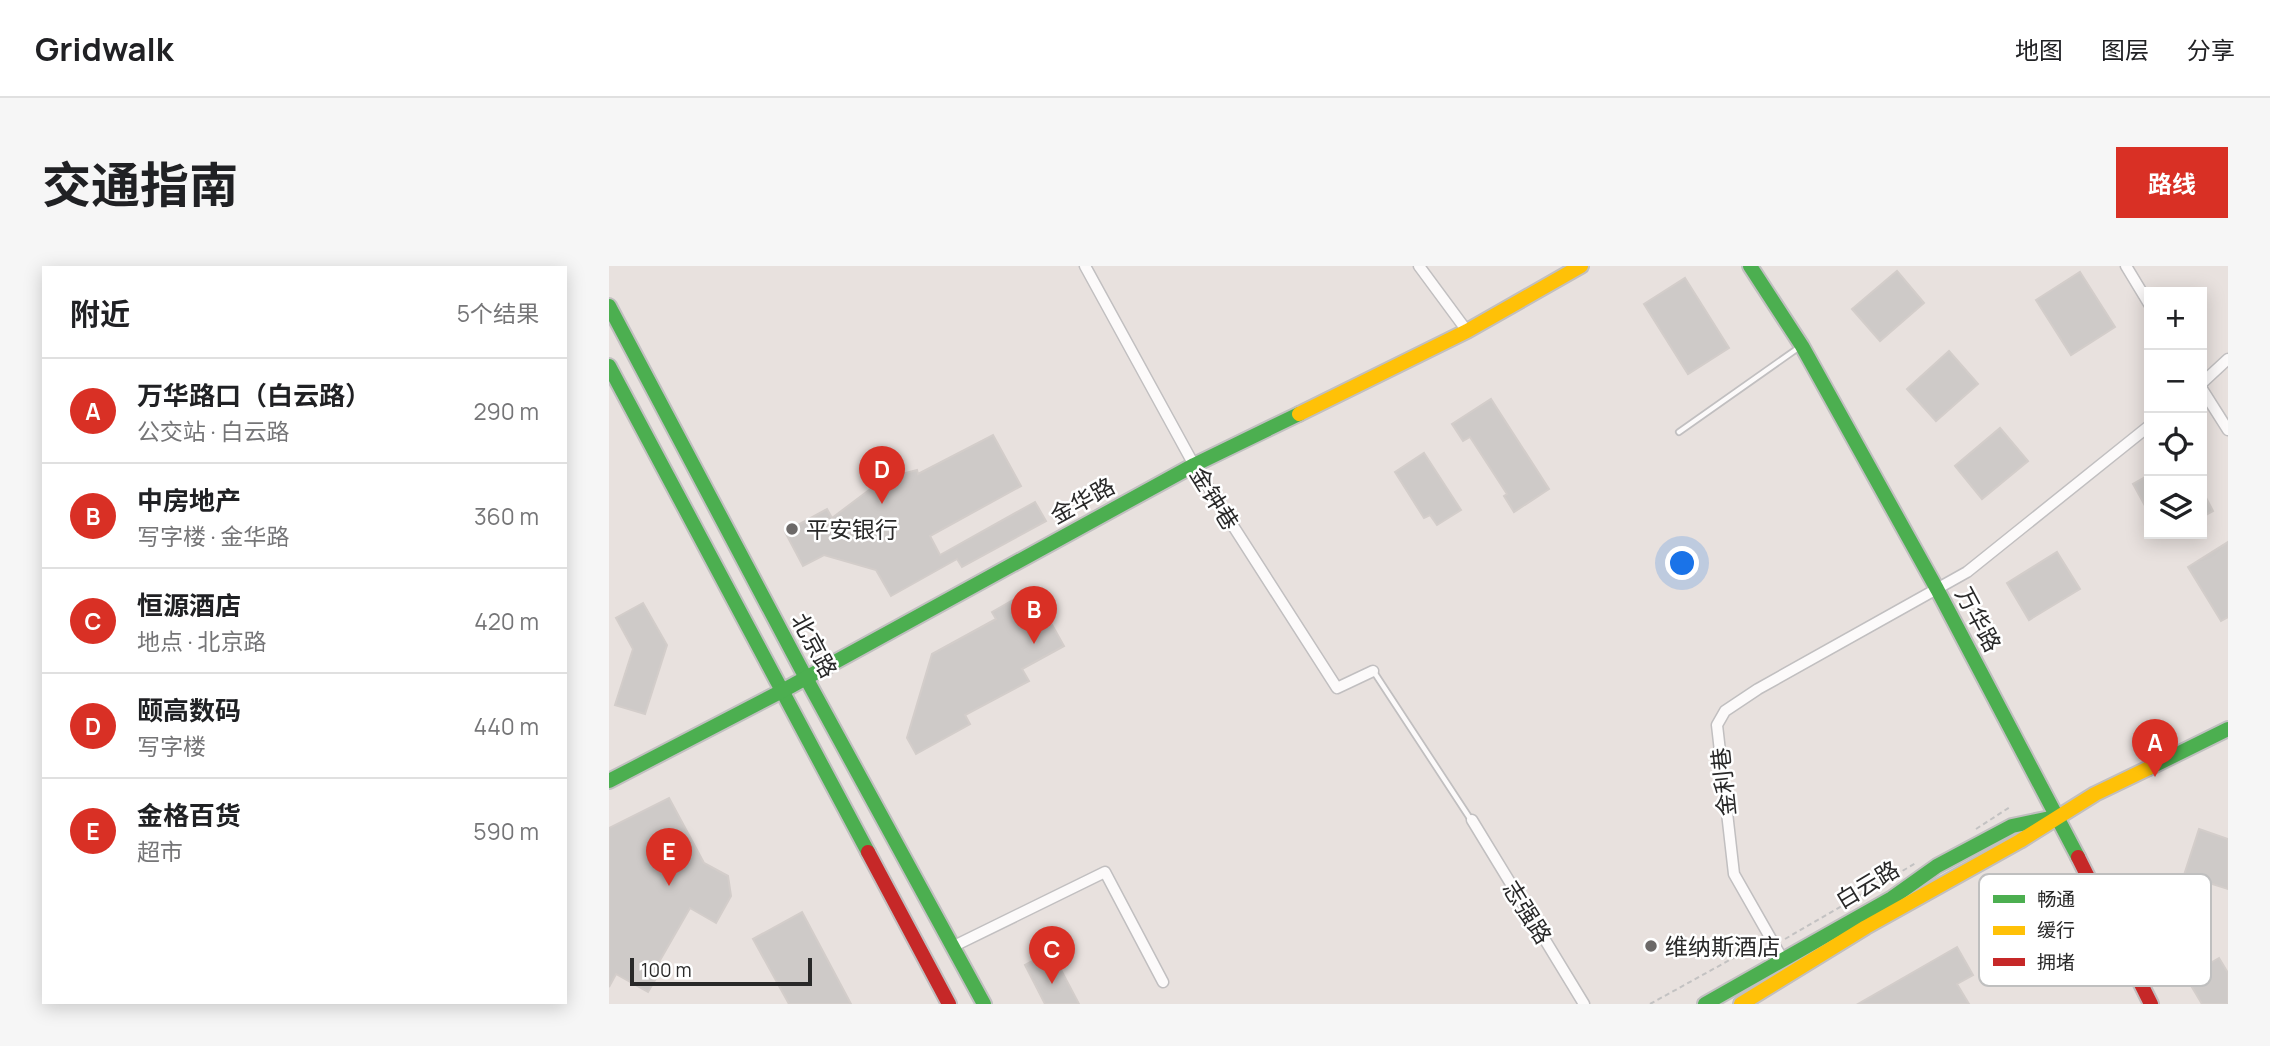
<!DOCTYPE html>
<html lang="zh">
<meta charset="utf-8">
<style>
:root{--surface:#fff;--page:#f6f6f6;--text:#202124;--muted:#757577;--line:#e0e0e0;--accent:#d93025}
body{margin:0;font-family:Manrope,"Noto Sans SC",sans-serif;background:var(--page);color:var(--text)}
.controls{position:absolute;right:21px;top:21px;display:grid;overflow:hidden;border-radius:0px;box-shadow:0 4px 18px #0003}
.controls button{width:63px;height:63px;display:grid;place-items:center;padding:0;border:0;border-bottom:2px solid var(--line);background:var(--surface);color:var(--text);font:35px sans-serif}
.scale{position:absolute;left:21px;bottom:18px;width:182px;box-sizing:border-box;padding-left:7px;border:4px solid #292929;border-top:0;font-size:19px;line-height:24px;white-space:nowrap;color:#292929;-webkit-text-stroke:5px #fff;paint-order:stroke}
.you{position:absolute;left:1074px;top:298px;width:24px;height:24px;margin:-18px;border:5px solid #fff;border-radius:50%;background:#1a73e8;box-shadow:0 0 0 10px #1a73e833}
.badge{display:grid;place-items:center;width:46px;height:46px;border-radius:50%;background:var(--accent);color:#fff;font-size:23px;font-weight:700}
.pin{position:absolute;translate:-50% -58px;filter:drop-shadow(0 2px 4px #0008)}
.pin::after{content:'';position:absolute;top:37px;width:24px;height:21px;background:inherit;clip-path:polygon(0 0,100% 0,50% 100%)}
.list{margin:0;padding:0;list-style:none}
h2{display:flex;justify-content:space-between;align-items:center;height:91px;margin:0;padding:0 28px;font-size:30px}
h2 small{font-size:23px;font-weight:400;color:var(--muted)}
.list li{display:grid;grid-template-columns:46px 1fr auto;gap:21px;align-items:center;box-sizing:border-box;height:105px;padding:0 28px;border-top:2px solid var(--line)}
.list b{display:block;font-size:26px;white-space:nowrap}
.list p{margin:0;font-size:23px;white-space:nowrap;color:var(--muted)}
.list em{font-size:23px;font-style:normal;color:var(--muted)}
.icon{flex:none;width:38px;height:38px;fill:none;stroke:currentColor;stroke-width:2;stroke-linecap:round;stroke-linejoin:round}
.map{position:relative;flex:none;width:1619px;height:738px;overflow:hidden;border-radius:0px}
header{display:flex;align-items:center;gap:42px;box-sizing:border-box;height:98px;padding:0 35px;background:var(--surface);border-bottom:2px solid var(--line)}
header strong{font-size:33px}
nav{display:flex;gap:38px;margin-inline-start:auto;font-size:24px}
.intro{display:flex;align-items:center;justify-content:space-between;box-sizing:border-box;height:168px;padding:0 42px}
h1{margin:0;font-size:49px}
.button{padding:18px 32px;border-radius:0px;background:var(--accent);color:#fff;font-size:24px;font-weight:700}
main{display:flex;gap:42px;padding:0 42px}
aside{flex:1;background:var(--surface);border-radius:0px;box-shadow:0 4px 18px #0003}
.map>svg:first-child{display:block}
.building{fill:#cecac8;stroke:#d3cdca;stroke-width:2}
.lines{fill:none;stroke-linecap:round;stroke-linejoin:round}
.lane-casing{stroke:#c1bfc0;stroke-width:8}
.street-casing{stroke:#c1bfc0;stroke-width:13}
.fast-casing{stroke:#c1bfc0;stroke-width:18}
.slow-casing{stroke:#c1bfc0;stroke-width:18}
.jam-casing{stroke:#c1bfc0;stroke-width:18}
.path{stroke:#c3c2c2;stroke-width:2;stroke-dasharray:5 3.5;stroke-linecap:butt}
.lane{stroke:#fcfafa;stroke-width:4.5}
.street{stroke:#fcfafa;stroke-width:10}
.fast{stroke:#4caf50;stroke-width:14}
.slow{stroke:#ffc107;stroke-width:14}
.jam{stroke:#c62828;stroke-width:14}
.poi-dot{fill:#6c6968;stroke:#fff;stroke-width:2.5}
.labels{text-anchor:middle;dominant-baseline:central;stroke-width:5;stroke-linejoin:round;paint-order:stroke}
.street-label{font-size:23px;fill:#292929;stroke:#fff}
.poi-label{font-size:23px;fill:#292929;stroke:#fff;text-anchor:start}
.key{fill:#fff;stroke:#bfbfbf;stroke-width:2}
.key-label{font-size:19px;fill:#292929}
</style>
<header>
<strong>Gridwalk</strong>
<nav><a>地图</a><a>图层</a><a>分享</a></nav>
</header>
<div class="intro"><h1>交通指南</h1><a class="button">路线</a></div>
<main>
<aside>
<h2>附近<small>5个结果</small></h2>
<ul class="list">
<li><span class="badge">A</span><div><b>万华路口（白云路）</b><p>公交站 · 白云路</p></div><em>290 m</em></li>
<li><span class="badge">B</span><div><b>中房地产</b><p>写字楼 · 金华路</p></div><em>360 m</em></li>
<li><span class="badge">C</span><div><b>恒源酒店</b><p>地点 · 北京路</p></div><em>420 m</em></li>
<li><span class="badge">D</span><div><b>颐高数码</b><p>写字楼</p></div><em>440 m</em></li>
<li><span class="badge">E</span><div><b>金格百货</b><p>超市</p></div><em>590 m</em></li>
</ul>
</aside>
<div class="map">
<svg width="1619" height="738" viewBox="0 0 1619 738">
<rect width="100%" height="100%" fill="#e8e1de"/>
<g class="building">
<polygon points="1288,5 1315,37 1271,75 1243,43"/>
<polygon points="1471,6 1506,61 1462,89 1427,34"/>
<polygon points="1076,12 1120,82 1079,108 1035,38"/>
<polygon points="1340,85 1369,118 1327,155 1298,123"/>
<polygon points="882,133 940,223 905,246 895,230 898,228 861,171 854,175 843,158"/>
<polygon points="1391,162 1419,195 1373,233 1346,200"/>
<polygon points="384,169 412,220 321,270 331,289 426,236 437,255 353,301 348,293 282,330 267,304 215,289 194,300 176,266 218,243 223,252 264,221 293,208 308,204 309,208"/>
<polygon points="815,187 852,244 828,259 821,249 815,252 786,206"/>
<polygon points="1540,209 1540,247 1524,218"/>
<polygon points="1593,224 1604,245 1593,251"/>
<polygon points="1619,276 1619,351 1612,355 1579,301"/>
<polygon points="1448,286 1471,323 1420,354 1398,317"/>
<polygon points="423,323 455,380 413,403 420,415 356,449 361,458 307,488 298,472 323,388 387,353 383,346"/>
<polygon points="34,337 58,379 36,448 6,439 24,383 7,352"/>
<polygon points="60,532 95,597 119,610 122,630 107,657 81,642 50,696 55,699 39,726 7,708 0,721 0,562"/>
<polygon points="1590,563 1619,573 1619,623 1575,609"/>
<polygon points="193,646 242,738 180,738 144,673"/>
<polygon points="1348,681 1364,709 1348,718 1360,738 1249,738"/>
<polygon points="442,685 470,738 436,738 416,699"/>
<polygon points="1610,692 1619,707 1619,738 1593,738 1577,711"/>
</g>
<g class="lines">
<g class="lane-casing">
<g id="lane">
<polyline points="1070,166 1192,80"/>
<polyline points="765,406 862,554"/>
</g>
</g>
<g class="street-casing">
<g id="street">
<polyline points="476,0 585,199 728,422 764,405"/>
<polyline points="810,0 858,65"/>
<polyline points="1517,0 1540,38"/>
<polyline points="1593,117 1619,93"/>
<polyline points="1593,123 1619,164"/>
<polyline points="863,554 975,738"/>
<polyline points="343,681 496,606 554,716"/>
<polyline points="1174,694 1125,608 1108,459 1116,445 1149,423 1358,306 1540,160"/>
</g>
</g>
<g class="fast-casing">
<g id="fast">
<polyline points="1141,0 1193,80 1328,323 1469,591"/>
<polyline points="0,40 197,412 375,738"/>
<polyline points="0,100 259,586"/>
<polyline points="1540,502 1619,463"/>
<polyline points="0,515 175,424 585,199 690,148"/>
<polyline points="1096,738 1283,632 1328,600 1403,560 1441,552"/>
</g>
</g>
<g class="slow-casing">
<g id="slow">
<polyline points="690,148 858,65 972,0"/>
<polyline points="1132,738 1257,661 1411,575 1486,528 1540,502"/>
</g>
</g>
<g class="jam-casing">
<g id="jam">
<polyline points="259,586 340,738"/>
<polyline points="1469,591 1542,738"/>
</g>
</g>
<g class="path">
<polyline points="1367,563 1401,541"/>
<polyline points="1176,673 1307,597"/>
<polyline points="1041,738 1146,680 1153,686"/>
</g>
<use href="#lane" class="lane"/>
<use href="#street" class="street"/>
<use href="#fast" class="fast"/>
<use href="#slow" class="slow"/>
<use href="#jam" class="jam"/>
</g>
<g class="poi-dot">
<circle cx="183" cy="263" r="7"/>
<circle cx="1042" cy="680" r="7"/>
</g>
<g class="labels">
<g class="street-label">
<text transform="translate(606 232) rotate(58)">金钟巷</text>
<text transform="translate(473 234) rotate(-29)">金华路</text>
<text transform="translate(1370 353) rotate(62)">万华路</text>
<text transform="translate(206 379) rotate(62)">北京路</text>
<text transform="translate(1114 516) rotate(-96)">金利巷</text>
<text transform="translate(1258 618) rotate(-31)">白云路</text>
<text transform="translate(919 646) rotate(58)">志强路</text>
</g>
<g class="poi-label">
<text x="197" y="263">平安银行</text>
<text x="1056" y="680">维纳斯酒店</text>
</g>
</g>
<rect x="1370" y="608" width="232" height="112" rx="10" class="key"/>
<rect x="1384" y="629" width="32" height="8" fill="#4caf50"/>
<rect x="1384" y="660" width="32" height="9" fill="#ffc107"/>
<rect x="1384" y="692" width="32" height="8" fill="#c62828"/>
<g class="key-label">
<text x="1428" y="640">畅通</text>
<text x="1428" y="671">缓行</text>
<text x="1428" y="703">拥堵</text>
</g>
</svg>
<div class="controls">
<button>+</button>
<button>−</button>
<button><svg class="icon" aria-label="locate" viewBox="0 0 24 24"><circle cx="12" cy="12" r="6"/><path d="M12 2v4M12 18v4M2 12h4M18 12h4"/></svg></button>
<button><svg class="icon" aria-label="layers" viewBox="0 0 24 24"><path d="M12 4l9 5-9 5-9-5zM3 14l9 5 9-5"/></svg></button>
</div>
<div class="scale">100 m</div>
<div class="you"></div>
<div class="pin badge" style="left:1546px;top:511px">A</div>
<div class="pin badge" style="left:425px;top:378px">B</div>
<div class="pin badge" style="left:443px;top:718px">C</div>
<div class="pin badge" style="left:273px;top:238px">D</div>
<div class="pin badge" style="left:60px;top:620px">E</div>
</div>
</main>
